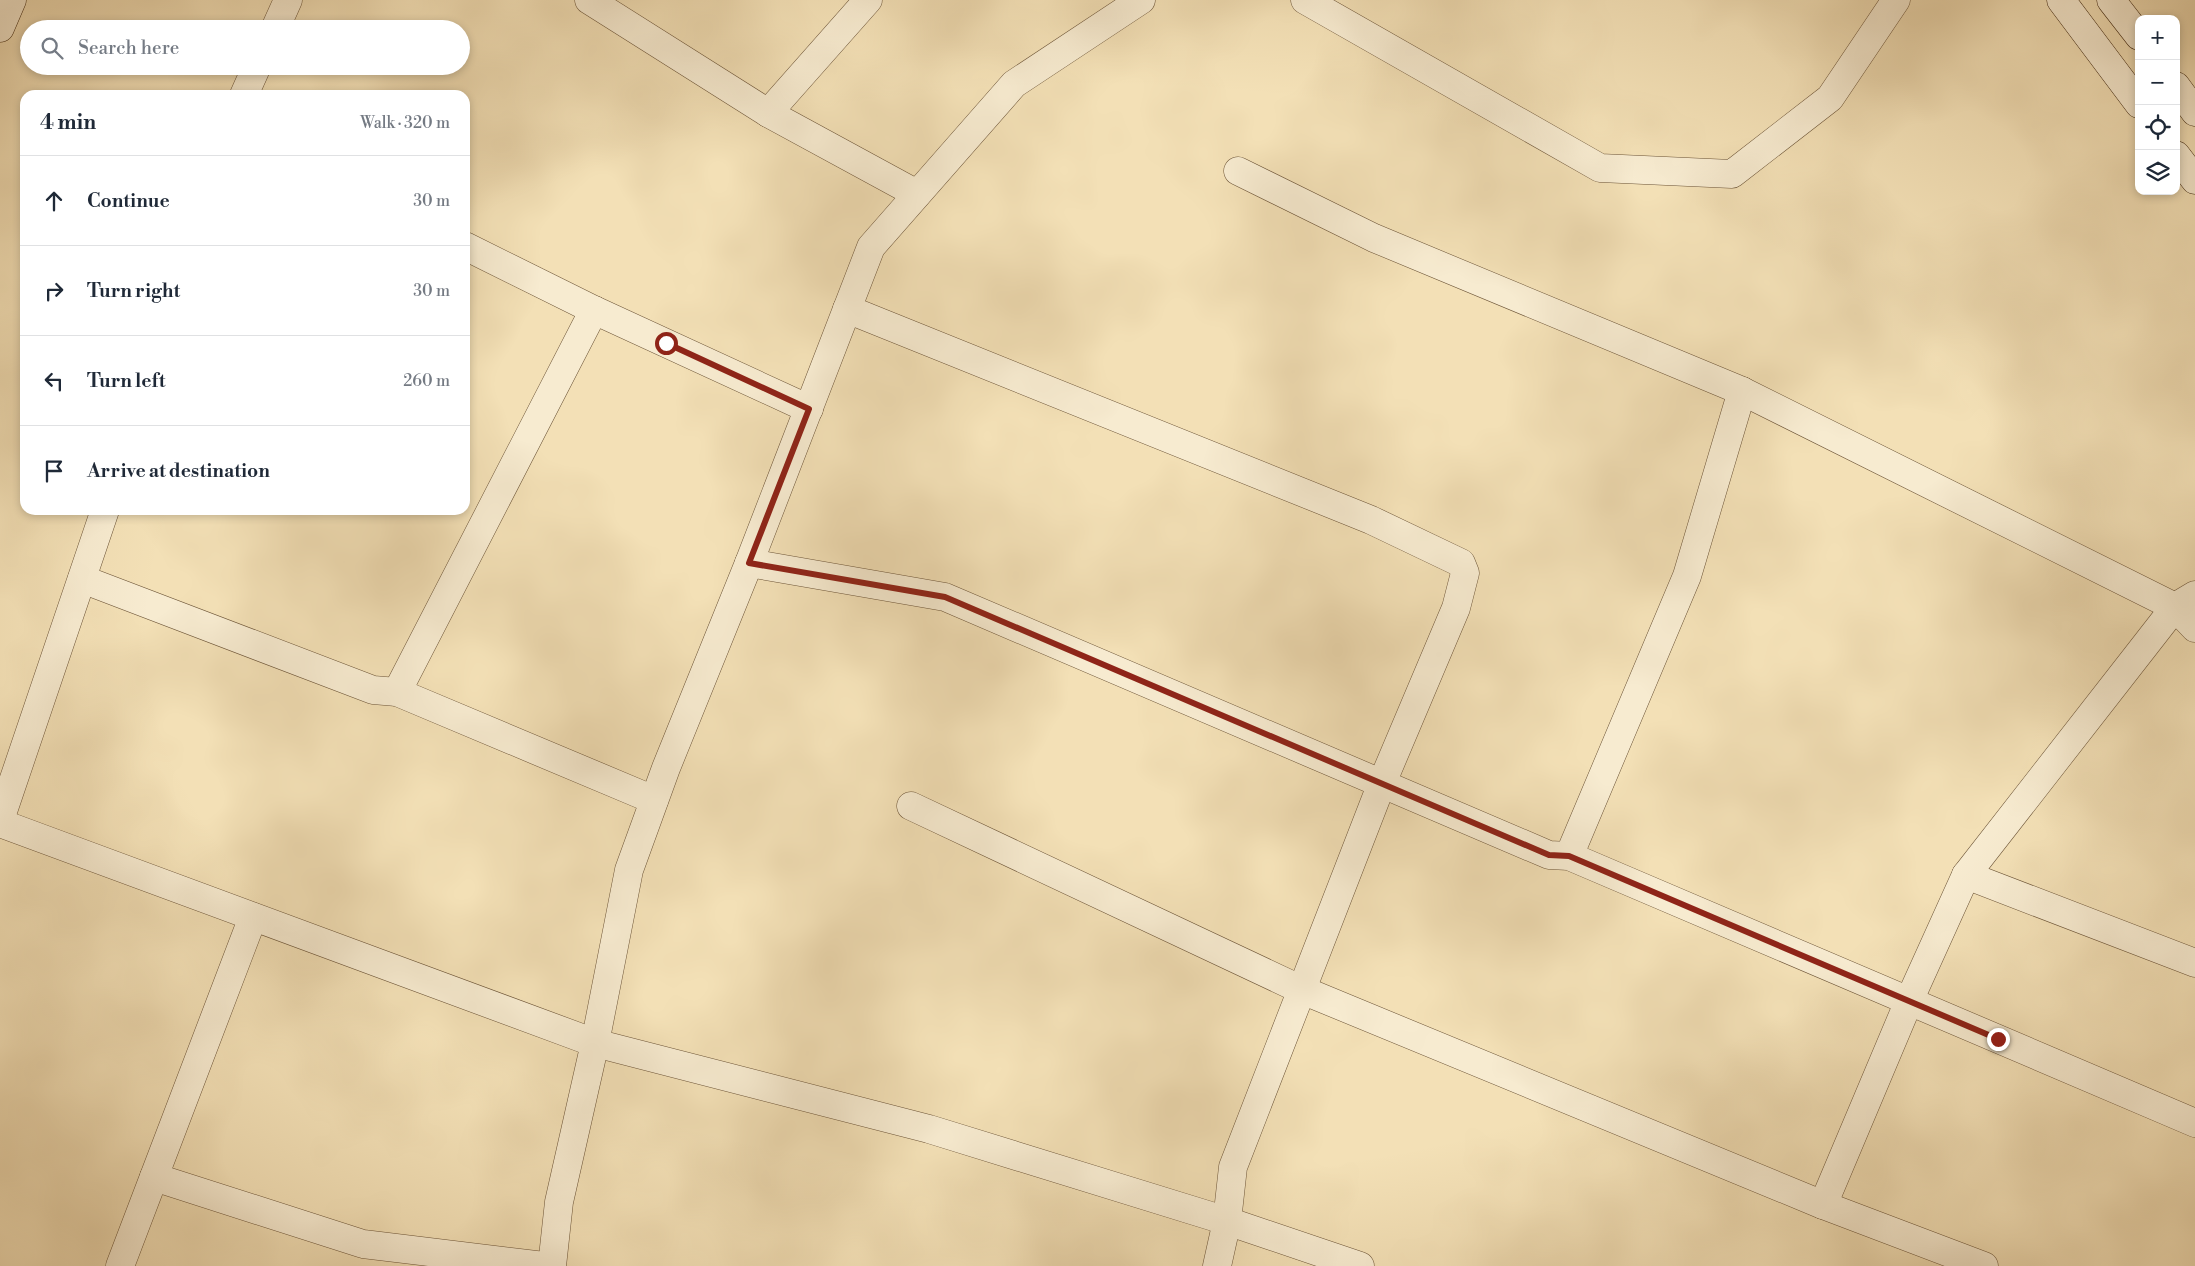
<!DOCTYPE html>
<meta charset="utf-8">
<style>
:root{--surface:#fff;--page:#f2f2f3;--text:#1f2937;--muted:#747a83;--line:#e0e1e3}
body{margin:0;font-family:"Libre Bodoni",serif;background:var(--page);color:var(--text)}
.controls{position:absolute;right:15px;top:15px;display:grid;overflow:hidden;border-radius:10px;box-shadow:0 2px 8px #0003}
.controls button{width:45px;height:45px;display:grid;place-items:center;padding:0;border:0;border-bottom:1px solid var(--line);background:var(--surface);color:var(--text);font:25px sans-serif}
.stop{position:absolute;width:15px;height:15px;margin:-11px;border:4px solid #8f2418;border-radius:50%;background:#fff}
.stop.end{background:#8f2418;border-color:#fff;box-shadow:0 1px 5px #0008}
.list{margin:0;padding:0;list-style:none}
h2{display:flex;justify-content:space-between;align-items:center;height:65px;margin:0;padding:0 20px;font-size:21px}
h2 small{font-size:16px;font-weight:400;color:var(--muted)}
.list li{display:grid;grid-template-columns:32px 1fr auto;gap:15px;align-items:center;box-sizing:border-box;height:90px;padding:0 20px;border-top:1px solid var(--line)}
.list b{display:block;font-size:19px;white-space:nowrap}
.list em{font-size:16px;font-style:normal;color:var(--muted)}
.icon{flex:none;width:28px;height:28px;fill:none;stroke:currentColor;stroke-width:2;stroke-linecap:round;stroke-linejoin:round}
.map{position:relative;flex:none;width:2195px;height:1266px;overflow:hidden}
.search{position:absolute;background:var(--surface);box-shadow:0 2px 8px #0003;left:20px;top:20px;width:450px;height:55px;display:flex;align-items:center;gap:12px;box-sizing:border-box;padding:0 18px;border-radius:28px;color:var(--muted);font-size:19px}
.panel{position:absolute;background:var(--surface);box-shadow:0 2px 8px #0003;left:20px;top:90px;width:450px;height:425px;border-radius:15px}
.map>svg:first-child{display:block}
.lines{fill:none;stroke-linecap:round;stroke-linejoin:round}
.street-casing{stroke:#6c5437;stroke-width:29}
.secondary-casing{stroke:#3f260d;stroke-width:29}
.street{stroke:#f7ebd0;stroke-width:28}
.secondary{stroke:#f7ebd0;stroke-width:28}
.route{stroke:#8f2418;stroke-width:6}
</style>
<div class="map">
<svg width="2195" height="1266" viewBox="0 0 2195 1266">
<rect width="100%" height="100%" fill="#f3e0b6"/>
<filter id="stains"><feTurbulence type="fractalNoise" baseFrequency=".004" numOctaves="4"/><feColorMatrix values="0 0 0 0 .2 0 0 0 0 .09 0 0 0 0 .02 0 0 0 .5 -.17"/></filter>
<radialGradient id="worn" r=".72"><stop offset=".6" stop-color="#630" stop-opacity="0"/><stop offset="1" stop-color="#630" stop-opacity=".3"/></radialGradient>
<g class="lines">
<g class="street-casing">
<g id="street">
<polyline points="589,0 768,113 917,194"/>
<polyline points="1305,0 1600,168 1732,174 1830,98 1896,0"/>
<polyline points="275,29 288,0"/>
<polyline points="244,95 257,66"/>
<polyline points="768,113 868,0"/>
<polyline points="1238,171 1374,238 1742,391 2175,607 2195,628"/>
<polyline points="465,246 594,310 809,409"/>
<polyline points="847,309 1371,520 1461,563 1465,573 1456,608 1382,783 1233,1167 1227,1221 1217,1266"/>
<polyline points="749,563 945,597 1549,855 1569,856 2195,1123"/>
<polyline points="82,579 373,690 397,692 654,800"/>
<polyline points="397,692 594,310"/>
<polyline points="911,806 1302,990 1823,1205 1984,1266"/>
<polyline points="0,820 105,510"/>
<polyline points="0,823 595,1043 929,1129 1227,1221 1360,1266"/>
<polyline points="1569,856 1687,576 1742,391"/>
<polyline points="1966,875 2195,963"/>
<polyline points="154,1177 363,1244 544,1266"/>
<polyline points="1823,1205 1909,1001 1966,875 2175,607 2195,595"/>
<polyline points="120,1266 253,917"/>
<polyline points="552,1266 559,1202 595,1043 629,870 666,768 749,563 871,247 1014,84 1141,0"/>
</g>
</g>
<g class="secondary-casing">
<g id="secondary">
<polyline points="2061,0 2139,104"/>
<polyline points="2111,0 2139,36"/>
<polyline points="0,28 12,0"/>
<polyline points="2176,86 2195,112"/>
<polyline points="2176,155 2195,180"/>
</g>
</g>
<use href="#street" class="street"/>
<use href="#secondary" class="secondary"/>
</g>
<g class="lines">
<polyline class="route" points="666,343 809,409 749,563 945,597 1549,855 1569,856 1998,1039"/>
</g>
<rect width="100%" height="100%" filter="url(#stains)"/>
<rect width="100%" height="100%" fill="url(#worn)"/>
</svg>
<div class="controls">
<button>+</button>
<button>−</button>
<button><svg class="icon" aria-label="locate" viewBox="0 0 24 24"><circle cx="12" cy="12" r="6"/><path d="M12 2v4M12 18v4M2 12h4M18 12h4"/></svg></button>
<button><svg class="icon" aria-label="layers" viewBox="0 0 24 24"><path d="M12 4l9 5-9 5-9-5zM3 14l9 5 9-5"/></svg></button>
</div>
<div class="stop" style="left:666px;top:343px"></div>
<div class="stop end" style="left:1998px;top:1039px"></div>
<div class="search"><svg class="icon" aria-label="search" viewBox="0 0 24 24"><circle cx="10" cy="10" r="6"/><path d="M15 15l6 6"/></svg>Search here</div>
<section class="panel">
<h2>4 min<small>Walk · 320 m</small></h2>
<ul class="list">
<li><svg class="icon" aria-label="ahead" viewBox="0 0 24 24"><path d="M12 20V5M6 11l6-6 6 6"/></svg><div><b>Continue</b></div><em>30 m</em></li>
<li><svg class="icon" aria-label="right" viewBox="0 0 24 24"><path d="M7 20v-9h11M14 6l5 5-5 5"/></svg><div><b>Turn right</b></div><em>30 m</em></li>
<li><svg class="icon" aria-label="left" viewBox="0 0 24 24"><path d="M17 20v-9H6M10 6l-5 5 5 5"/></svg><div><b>Turn left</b></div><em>260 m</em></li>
<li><svg class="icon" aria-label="arrive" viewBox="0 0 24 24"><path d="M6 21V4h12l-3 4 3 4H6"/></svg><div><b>Arrive at destination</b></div></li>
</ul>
</section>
</div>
